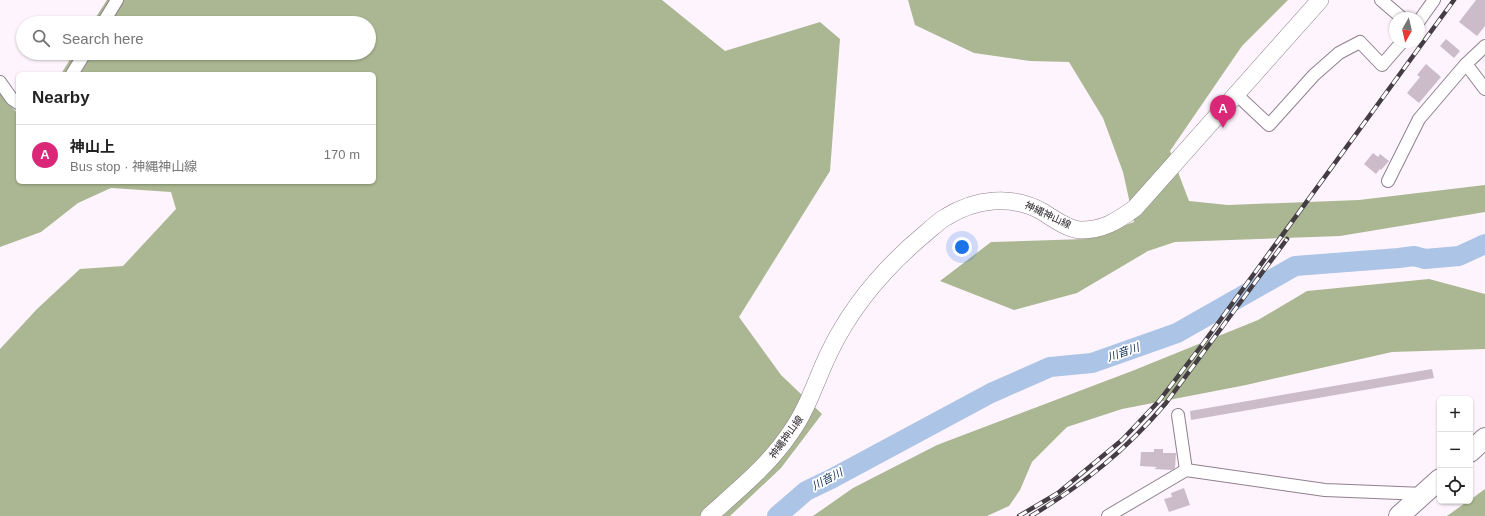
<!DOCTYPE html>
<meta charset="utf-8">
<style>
:root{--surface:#fff;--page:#f6f6f6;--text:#222;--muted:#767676;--line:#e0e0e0;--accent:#db2777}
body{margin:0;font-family:Helvetica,"Noto Sans JP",sans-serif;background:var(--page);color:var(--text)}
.controls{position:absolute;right:12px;bottom:12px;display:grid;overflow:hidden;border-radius:6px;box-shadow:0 1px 3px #0004}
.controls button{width:36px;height:36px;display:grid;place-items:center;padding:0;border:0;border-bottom:1px solid var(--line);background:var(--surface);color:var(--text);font:20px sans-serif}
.compass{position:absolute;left:1389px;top:12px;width:36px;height:36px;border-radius:50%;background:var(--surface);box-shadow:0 1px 3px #0004;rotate:188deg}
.you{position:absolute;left:962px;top:247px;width:14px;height:14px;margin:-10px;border:3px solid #fff;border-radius:50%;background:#1a73e8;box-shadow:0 0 0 6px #1a73e833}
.badge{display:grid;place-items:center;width:26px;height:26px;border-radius:50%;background:var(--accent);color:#fff;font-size:13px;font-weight:700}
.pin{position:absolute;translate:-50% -33px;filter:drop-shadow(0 1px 2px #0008)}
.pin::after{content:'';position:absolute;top:21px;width:14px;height:12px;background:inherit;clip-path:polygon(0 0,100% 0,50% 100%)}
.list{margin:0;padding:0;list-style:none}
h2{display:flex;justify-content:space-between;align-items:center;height:52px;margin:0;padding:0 16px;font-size:17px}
h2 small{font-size:13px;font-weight:400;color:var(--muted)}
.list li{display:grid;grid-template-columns:26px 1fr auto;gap:12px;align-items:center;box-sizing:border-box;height:60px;padding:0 16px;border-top:1px solid var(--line)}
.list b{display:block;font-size:15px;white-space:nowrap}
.list p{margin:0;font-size:13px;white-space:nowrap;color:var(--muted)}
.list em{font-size:13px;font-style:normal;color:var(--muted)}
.icon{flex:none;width:22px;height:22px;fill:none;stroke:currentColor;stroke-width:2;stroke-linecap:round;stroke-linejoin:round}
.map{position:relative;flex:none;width:1485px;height:516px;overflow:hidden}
.search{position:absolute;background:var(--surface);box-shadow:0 1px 3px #0004;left:16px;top:16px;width:360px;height:44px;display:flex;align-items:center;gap:10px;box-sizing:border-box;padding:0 14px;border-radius:22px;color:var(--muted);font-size:15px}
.panel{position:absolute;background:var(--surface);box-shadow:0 1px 3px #0004;left:16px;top:72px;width:360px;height:112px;border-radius:6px}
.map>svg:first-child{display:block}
.forest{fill:#aab792}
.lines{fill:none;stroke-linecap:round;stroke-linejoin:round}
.river{stroke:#acc4e5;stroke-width:20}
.building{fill:#ccbcca}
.minor-casing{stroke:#8f808d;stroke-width:14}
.secondary-casing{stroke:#8f808d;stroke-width:18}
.trunk-casing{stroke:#8f808d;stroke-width:22}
.minor{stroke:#fff;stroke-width:12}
.secondary{stroke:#fff;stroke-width:17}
.trunk{stroke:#fff;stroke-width:20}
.rail-casing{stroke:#443e44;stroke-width:4.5}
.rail{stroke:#fff;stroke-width:3;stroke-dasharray:9;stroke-linecap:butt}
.labels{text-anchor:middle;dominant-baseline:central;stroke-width:3.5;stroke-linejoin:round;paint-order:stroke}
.street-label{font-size:10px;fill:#2d272d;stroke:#fff}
.water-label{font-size:11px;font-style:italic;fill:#0a2b53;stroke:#fff}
</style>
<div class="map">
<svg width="1485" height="516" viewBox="0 0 1485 516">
<rect width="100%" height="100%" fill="#fef4fd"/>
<g class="forest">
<polygon points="107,0 662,0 725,51 820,22 840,39 830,171 739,317 781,375 822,414 781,468 730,516 0,516 0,349 37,309 80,269 123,266 176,209 171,192 111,188 78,203 41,232 0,247 0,93 18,114 18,182 374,182 374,74 61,74 74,53 369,53 369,23 92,23"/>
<polygon points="908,0 1288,0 1242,46 1170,151 1189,201 1228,205 1359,200 1485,185 1485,212 1340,236 1175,242 1148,251 1077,293 1014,310 940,281 991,242 1085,239 1134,222 1123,172 1103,118 1069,62 1030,61 974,53 915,25"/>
<polygon points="1429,279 1485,294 1485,349 1392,352 1246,385 1122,409 1067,427 1032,462 1020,490 1009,506 987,516 813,516 853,488 937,445 1132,371 1258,320 1307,291"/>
<polygon points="1485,489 1485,516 1447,516 1468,501 1470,501 1470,500"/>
</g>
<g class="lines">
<polyline class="river" points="777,516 806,491 831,479 991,393 1050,367 1092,363 1177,333 1295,266 1399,258 1414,256 1425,259 1459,256 1485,244"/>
</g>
<g class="building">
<polygon points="1476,0 1485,0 1485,26 1477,36 1459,22"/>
<polygon points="1446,39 1460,51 1454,58 1440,46"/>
<polygon points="1426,64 1441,77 1419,103 1407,93 1420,77 1417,75"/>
<polygon points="1373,153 1378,157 1380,154 1389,161 1381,170 1380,169 1376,174 1364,164"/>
<polygon points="1432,369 1434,378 1191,420 1190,411"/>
<polygon points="1154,449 1163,449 1163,453 1176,453 1175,468 1172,470 1154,469 1157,467 1140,466 1141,452 1154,452"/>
<polygon points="1184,488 1190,505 1169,512 1164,499 1172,497 1171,493"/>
</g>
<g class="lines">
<g class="minor-casing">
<g id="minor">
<polyline points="1381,0 1402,18"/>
<polyline points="1419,21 1434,0"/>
<polyline points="103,23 117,0"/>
<polyline points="1466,64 1485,89"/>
<polyline points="72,74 85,53"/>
<polyline points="0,82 12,99 18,103"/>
<polyline points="1236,94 1269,125 1314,75 1339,53 1360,42 1382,65 1402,42"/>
<polyline points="1388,181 1419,119 1466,64 1485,46"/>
<polyline points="1178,415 1186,470"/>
<polyline points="1108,516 1186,470 1325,490 1424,494"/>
</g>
</g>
<g class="secondary-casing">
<path id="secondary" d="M 709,516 C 738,490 769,465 791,432 C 808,408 816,380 829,353 C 851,307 887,265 927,232 C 933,227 939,221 946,217 C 975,199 1012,194 1043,212 C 1052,218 1069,230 1081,230 C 1104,230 1117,221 1135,208 L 1320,0"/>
</g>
<g class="trunk-casing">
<g id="trunk">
<polyline points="1470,452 1485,438"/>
<polyline points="1399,516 1440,479"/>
</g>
</g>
<use href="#minor" class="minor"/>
<use href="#secondary" class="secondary"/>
<use href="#trunk" class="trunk"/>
<g class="rail-casing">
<g id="rail">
<polyline points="1019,516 1058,493 1122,440 1159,401 1202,345 1454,0"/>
<path d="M 1031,516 C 1084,484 1126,450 1166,403 L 1287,239"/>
</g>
</g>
<use href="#rail" class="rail"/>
</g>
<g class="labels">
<g class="street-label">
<text transform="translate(1048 215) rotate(25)">神縄神山線</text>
<text transform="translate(786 437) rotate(-54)">神縄神山線</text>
</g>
<g class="water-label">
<text transform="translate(1123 352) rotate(-19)">川音川</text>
<text transform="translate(827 479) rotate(-28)">川音川</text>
</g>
</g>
</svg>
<div class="controls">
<button>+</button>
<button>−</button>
<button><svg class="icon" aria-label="locate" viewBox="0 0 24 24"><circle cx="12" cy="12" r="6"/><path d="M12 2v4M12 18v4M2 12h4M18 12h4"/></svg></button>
</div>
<svg class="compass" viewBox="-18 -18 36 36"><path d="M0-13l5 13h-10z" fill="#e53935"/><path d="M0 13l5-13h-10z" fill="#767676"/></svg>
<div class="you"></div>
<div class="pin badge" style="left:1223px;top:128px">A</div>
<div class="search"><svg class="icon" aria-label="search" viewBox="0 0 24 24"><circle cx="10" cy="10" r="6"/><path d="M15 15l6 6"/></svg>Search here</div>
<section class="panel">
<h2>Nearby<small></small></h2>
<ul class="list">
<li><span class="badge">A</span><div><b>神山上</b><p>Bus stop · 神縄神山線</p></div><em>170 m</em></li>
</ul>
</section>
</div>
